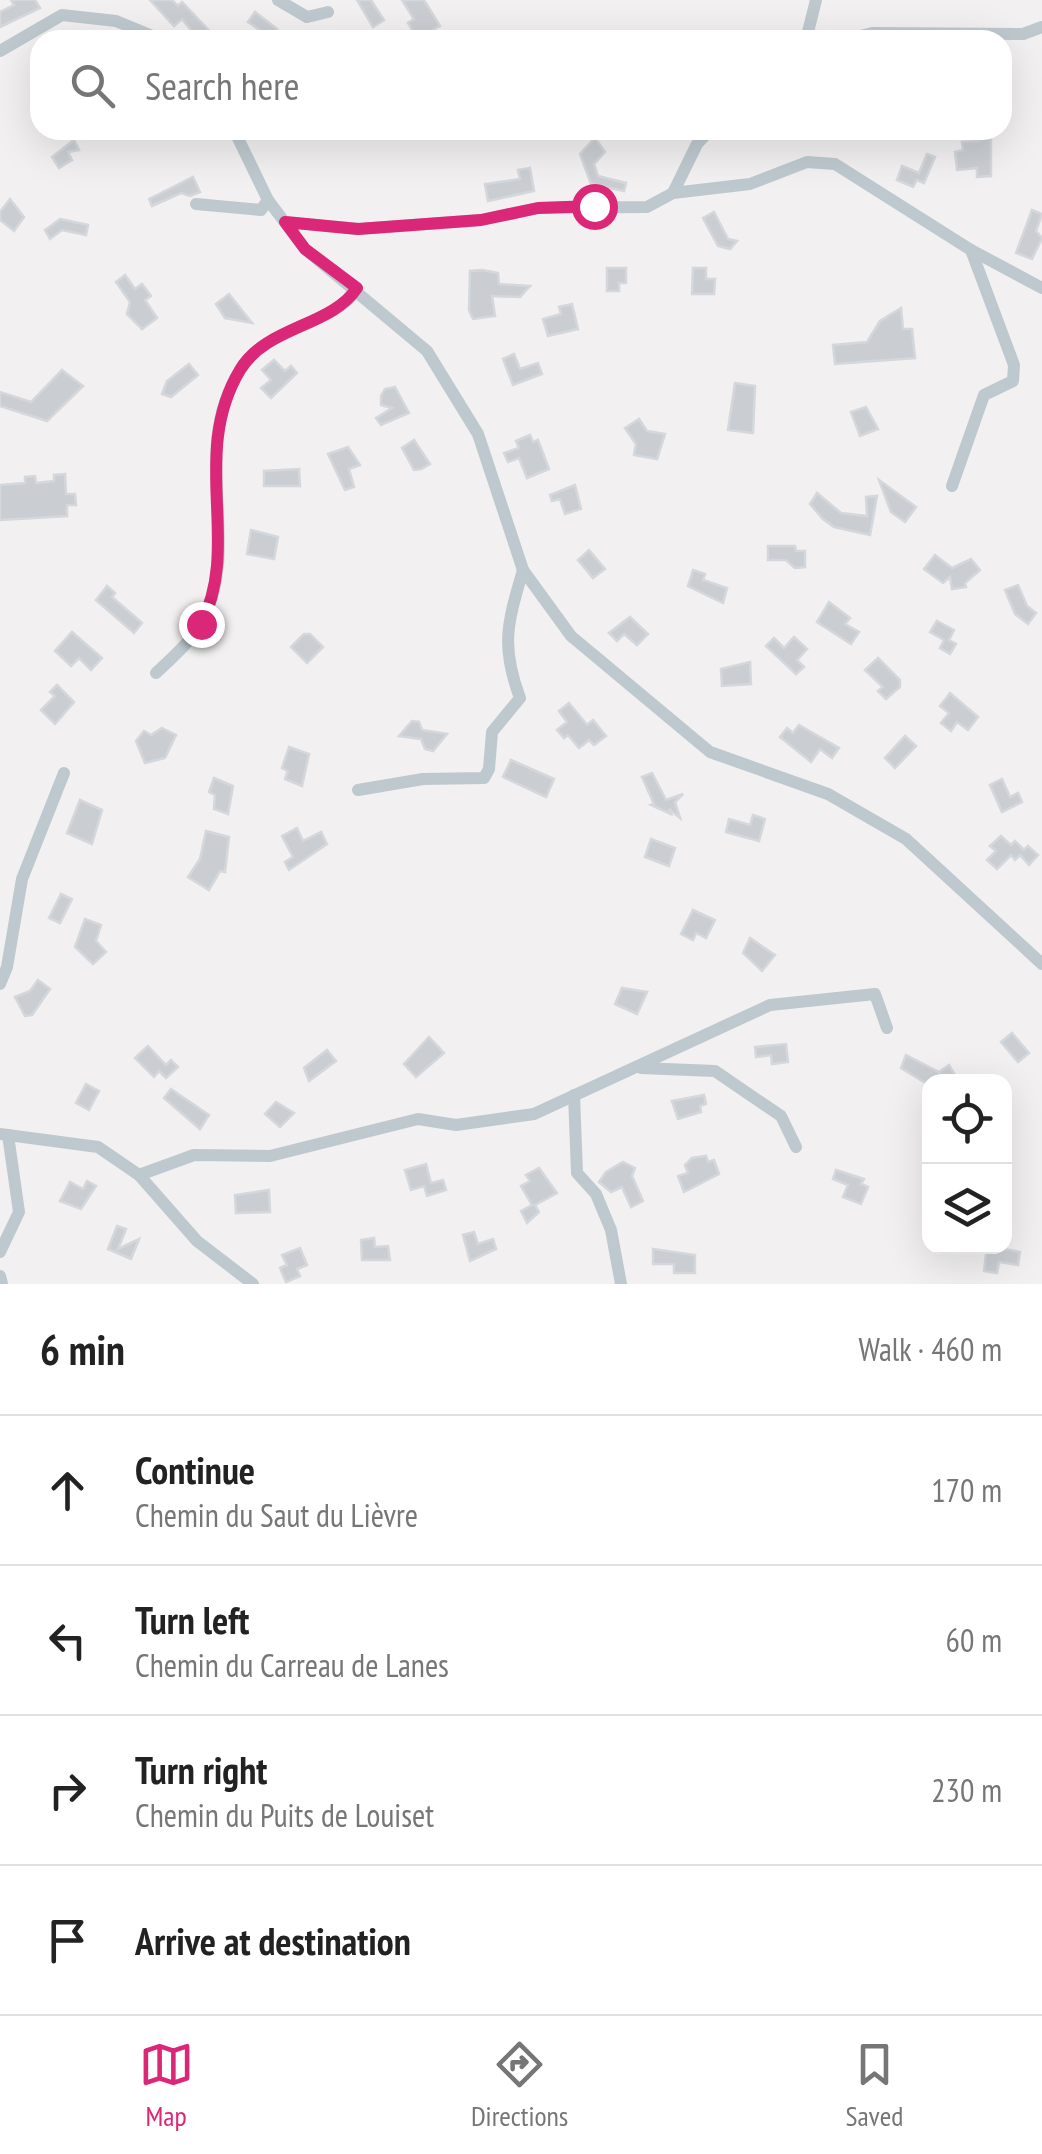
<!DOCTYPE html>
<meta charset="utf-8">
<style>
:root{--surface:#fff;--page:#f6f6f6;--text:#222;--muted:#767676;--line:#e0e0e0;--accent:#db2777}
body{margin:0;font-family:"PT Sans Narrow",sans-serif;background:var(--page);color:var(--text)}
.controls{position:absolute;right:30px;bottom:30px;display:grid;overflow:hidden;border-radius:20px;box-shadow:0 10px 40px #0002}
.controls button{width:90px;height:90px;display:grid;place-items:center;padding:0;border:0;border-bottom:2px solid var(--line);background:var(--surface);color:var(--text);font:50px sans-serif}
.stop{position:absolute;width:30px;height:30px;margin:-22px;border:8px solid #db2777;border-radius:50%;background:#fff}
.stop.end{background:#db2777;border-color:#fff;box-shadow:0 2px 10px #0008}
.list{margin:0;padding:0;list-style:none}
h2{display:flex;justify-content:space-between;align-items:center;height:130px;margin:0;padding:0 40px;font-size:42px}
h2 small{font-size:32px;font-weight:400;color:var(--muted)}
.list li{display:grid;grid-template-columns:65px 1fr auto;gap:30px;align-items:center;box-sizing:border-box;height:150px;padding:0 40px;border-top:2px solid var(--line)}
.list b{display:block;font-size:38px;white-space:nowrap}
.list p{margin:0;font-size:32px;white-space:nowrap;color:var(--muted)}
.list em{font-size:32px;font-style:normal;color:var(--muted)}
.icon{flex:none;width:55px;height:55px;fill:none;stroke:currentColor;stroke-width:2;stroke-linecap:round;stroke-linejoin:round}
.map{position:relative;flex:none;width:1042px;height:1284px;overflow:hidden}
.search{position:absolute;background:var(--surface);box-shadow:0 10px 40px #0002;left:30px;right:30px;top:30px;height:110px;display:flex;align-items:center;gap:25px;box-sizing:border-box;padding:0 35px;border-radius:30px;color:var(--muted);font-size:38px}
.sheet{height:730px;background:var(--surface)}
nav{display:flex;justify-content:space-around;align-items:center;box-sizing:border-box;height:140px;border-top:2px solid var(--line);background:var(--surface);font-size:28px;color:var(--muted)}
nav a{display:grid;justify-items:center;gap:5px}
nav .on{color:var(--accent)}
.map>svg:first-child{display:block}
.building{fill:#caced2;stroke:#d4d7db;stroke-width:2.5}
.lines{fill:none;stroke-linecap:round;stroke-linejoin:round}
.street{stroke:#bec9cf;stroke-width:12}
.route{stroke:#db2777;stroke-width:12}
</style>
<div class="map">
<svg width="1042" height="1284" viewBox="0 0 1042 1284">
<rect width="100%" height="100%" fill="#f2f0f0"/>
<g class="building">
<polygon points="11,0 35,0 40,8 0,27 0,12 14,5"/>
<polygon points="150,0 172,0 178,6 182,2 218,40 199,40 182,19 174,26"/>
<polygon points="357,0 371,0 384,20 373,27"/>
<polygon points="402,0 424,0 440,26 417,38 408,23 414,19"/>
<polygon points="255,12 277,29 271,38 248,22"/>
<polygon points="978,130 987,130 991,140 991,176 977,177 977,168 957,170 955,152 963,150 962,142 979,141"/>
<polygon points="595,138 605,152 594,164 598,176 626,183 624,191 591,184 580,154"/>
<polygon points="74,140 79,150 68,152 72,160 59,168 52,157"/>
<polygon points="927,154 935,157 924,183 917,180 913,187 897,180 902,166 919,173"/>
<polygon points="530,168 534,191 488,201 485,184 520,179 518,170"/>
<polygon points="193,177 200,192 190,196 181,193 152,206 149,199"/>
<polygon points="10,199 24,217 14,231 0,220 0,212"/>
<polygon points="1032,210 1042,214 1036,231 1042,238 1032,259 1016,253"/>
<polygon points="714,212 728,239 737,241 730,249 718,246 703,218"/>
<polygon points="60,219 88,225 86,235 62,230 50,239 45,230"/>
<polygon points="607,268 626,268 626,283 619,283 619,291 607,291"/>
<polygon points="693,268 706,268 706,279 715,279 714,294 692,294"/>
<polygon points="482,270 498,273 499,284 530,286 520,297 492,296 495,316 473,319 469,310 470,271"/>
<polygon points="125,275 135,289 142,284 151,296 145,300 157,318 142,329 127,314 130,302 116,282"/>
<polygon points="229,294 252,323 225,318 216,304"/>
<polygon points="572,304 578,329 548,336 543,319 561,314 559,307"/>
<polygon points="901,308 903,329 912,329 915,358 835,364 833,345 867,342 880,321"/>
<polygon points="514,354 520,369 538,363 542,374 513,385 503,359"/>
<polygon points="274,360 285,371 291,366 297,373 271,398 261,388 271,380 262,370"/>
<polygon points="189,364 198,375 171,397 162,394 167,381"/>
<polygon points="62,370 83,386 47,421 0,406 0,392 31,402"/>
<polygon points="735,383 755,386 753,433 728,430"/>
<polygon points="395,387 409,413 381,425 376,418 392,408 381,405 381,396 385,389"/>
<polygon points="866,407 878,429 860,436 851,412"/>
<polygon points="639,419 647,431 665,434 657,459 634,455 636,444 625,428"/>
<polygon points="530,435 533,442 538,440 549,469 527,478 519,458 508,462 504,453 519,448 516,441"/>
<polygon points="414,440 430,464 421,469 414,470 402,448"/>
<polygon points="348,447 360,465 349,469 354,487 345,490 328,454"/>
<polygon points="299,469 300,486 264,486 264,471"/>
<polygon points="65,474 66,494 75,494 76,505 67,505 67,516 0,520 0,485 25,483 25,477 35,476 36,483 54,481 54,475"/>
<polygon points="879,480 916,507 905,522 891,512"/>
<polygon points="575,485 581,509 565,514 560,499 552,501 550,495"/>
<polygon points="817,493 841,513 867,516 866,497 877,496 870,535 834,527 823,519 810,504"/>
<polygon points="251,530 278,537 274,559 247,554"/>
<polygon points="768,546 795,546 796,551 805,551 805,567 795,568 786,560 768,560"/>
<polygon points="589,550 605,569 593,578 578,560"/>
<polygon points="935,555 952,568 971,559 980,570 965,583 966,587 952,589 950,577 943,583 924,569"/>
<polygon points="693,570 705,574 703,580 727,588 723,603 688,586"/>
<polygon points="1018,585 1027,606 1036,613 1028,624 1015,614 1005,590"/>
<polygon points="107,586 115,593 112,597 142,623 134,633 96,600"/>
<polygon points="829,602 850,618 845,624 859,632 851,644 817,622"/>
<polygon points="630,617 648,634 637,645 624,634 617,641 609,633"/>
<polygon points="937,621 954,630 949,640 956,644 950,654 940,648 944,640 930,632"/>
<polygon points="72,632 102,658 91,670 79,658 71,666 55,651"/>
<polygon points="304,634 310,634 323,647 307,663 291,647"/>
<polygon points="794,637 807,649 797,660 804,667 796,674 766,646 774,638 784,648"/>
<polygon points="878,658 900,680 900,687 886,699 878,691 883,687 865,670"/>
<polygon points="750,662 751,684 722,686 721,669"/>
<polygon points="57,685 74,702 55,724 41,710 55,696 50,692"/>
<polygon points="950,693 978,717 968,730 957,722 951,731 941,723 949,713 940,706"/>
<polygon points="569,703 587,725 593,720 606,736 594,745 589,740 579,748 568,735 564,738 557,730 567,722 559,711"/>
<polygon points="412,721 419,722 422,730 447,734 433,751 425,749 421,739 399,736"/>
<polygon points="799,725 839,748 832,758 820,749 811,762 780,737 787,728 793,733"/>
<polygon points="162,728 176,735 165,758 145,763 136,741 144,731 151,735"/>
<polygon points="905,736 916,746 895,768 885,758"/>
<polygon points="289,747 309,754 302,786 285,779 288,771 282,768"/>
<polygon points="511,760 554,779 546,797 503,777"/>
<polygon points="652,773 666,800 683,794 675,802 680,818 669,809 671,814 651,805 654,804 642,777"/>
<polygon points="214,778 233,786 228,814 214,809 215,795 209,792"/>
<polygon points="1002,779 1010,797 1018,793 1022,802 1002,812 990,785"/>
<polygon points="80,800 102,810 92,844 67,833"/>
<polygon points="753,815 765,819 759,841 726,832 729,819 750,825"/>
<polygon points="297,828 303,841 321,832 327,844 289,870 285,862 293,857 282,836"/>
<polygon points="206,831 229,837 225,872 220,871 209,890 188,877 200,859"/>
<polygon points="1001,836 1011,845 1015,841 1024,850 1028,846 1038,855 1029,865 1020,855 1015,860 1011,855 997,869 987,860 996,851 990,846"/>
<polygon points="651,839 675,848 669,866 645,857"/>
<polygon points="61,894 72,899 60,923 49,918"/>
<polygon points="693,910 715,920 706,938 696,933 693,940 681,934"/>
<polygon points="85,919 101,925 96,941 106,952 93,964 75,947"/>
<polygon points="750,938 775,955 762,971 743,953"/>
<polygon points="38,980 50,989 32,1015 25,1016 15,997 30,991"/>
<polygon points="622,988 647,992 637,1014 615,1004"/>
<polygon points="1012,1033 1029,1053 1018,1062 1001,1042"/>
<polygon points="429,1037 444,1053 416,1077 404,1064"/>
<polygon points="786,1044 788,1062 772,1064 771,1055 756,1057 755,1047"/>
<polygon points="148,1046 166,1065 171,1060 178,1067 166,1078 159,1071 154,1077 135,1058"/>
<polygon points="327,1050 336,1061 309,1081 304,1068"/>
<polygon points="906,1055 939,1072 949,1065 955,1075 946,1082 924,1082 901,1068"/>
<polygon points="86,1084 99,1091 89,1110 76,1103"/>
<polygon points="171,1089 209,1115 200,1129 164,1098"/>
<polygon points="704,1095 706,1104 700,1106 701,1112 678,1119 672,1101"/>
<polygon points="276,1102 294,1113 280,1127 265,1114"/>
<polygon points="706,1156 708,1162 714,1160 719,1174 684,1192 678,1176 688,1173 685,1165 692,1158"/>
<polygon points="623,1162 635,1168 632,1176 643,1201 631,1207 622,1187 611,1192 599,1182 606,1172"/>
<polygon points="426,1164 431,1183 443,1180 446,1190 427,1196 424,1186 411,1190 405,1170"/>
<polygon points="539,1168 557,1193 535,1205 539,1212 527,1223 521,1211 532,1205 521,1186 530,1181 526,1175"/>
<polygon points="836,1170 864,1179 861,1184 868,1187 861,1204 843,1197 848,1185 833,1179"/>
<polygon points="87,1181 96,1186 81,1209 60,1201 70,1182 83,1189"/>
<polygon points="269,1190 270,1212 236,1213 235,1195"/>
<polygon points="117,1226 126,1229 118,1249 139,1239 131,1259 108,1249"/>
<polygon points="474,1232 478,1244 493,1239 496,1249 470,1261 463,1235"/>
<polygon points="374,1238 375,1247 388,1246 390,1260 362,1260 361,1240"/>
<polygon points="987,1246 1020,1252 1018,1265 999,1262 997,1273 984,1271"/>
<polygon points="300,1248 307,1265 297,1269 300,1276 286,1282 280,1268 287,1265 282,1255"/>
<polygon points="653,1249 695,1255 695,1273 674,1273 674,1264 653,1264"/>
</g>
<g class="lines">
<g class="street">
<polyline points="278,0 307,17 328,12"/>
<polyline points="806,40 816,0"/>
<polyline points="845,40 872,33 1023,34 1042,27"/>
<polyline points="0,51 62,15 116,21 162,40"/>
<polyline points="234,130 268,200 305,249 427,351 478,434 523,570 571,636 710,752 828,794 906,839 1042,964"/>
<polyline points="673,193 697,144 710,130"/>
<polyline points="196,204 261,210 268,200"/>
<polyline points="285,222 359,229 481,220 538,208 647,207 673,193 750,184 807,162 835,164 971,250 1042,288"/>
<polyline points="952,486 984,395 1013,381 1014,365 971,250"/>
<path d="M 156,673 C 173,657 195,638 205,616 C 241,538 189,453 240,370 C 267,326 331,327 357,289"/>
<path d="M 358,790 L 423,779 L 484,778 L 489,769 L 492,732 L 520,698 C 500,645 508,622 523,570"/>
<polyline points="0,984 7,967 22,879 64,773"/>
<polyline points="641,1068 715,1071 781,1116 796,1147"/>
<polyline points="574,1095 577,1173 596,1194 611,1230 621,1284"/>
<polyline points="0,1134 98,1147 139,1175 197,1241 253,1284"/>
<polyline points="139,1175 194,1155 270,1156 418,1119 456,1125 534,1114 770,1005 875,994 887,1028"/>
<polyline points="0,1252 19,1212 8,1135"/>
<polyline points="0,1276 2,1284"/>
</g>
</g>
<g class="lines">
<path class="route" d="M 201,624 C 242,545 189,455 240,370 C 266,326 331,327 357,288 L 305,249 L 285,222 L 358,229 L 481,220 L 538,208 L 594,206"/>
</g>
</svg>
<div class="controls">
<button><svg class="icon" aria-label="locate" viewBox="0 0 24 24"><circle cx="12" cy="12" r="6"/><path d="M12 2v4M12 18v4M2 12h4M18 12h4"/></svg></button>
<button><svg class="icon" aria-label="layers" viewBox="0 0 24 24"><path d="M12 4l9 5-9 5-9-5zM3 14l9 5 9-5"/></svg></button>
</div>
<div class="stop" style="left:594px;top:206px"></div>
<div class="stop end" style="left:201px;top:624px"></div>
<div class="search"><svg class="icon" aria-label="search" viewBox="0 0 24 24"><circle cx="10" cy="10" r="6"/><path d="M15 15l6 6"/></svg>Search here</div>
</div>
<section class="sheet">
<h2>6 min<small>Walk · 460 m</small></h2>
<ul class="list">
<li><svg class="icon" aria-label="ahead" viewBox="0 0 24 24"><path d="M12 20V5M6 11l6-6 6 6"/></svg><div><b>Continue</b><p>Chemin du Saut du Lièvre</p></div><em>170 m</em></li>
<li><svg class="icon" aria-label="left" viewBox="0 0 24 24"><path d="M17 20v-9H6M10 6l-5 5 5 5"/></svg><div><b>Turn left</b><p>Chemin du Carreau de Lanes</p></div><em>60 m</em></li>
<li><svg class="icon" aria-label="right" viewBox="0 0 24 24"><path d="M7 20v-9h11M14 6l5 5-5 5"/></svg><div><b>Turn right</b><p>Chemin du Puits de Louiset</p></div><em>230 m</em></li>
<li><svg class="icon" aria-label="arrive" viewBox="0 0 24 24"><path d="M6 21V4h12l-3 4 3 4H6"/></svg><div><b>Arrive at destination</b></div></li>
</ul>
</section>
<nav>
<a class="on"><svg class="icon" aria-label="map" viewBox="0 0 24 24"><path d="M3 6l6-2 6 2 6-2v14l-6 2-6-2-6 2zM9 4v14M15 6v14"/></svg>Map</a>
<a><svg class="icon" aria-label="directions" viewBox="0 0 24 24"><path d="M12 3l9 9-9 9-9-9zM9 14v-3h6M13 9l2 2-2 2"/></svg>Directions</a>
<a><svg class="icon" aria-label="saved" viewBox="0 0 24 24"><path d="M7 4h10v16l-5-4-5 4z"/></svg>Saved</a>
</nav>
